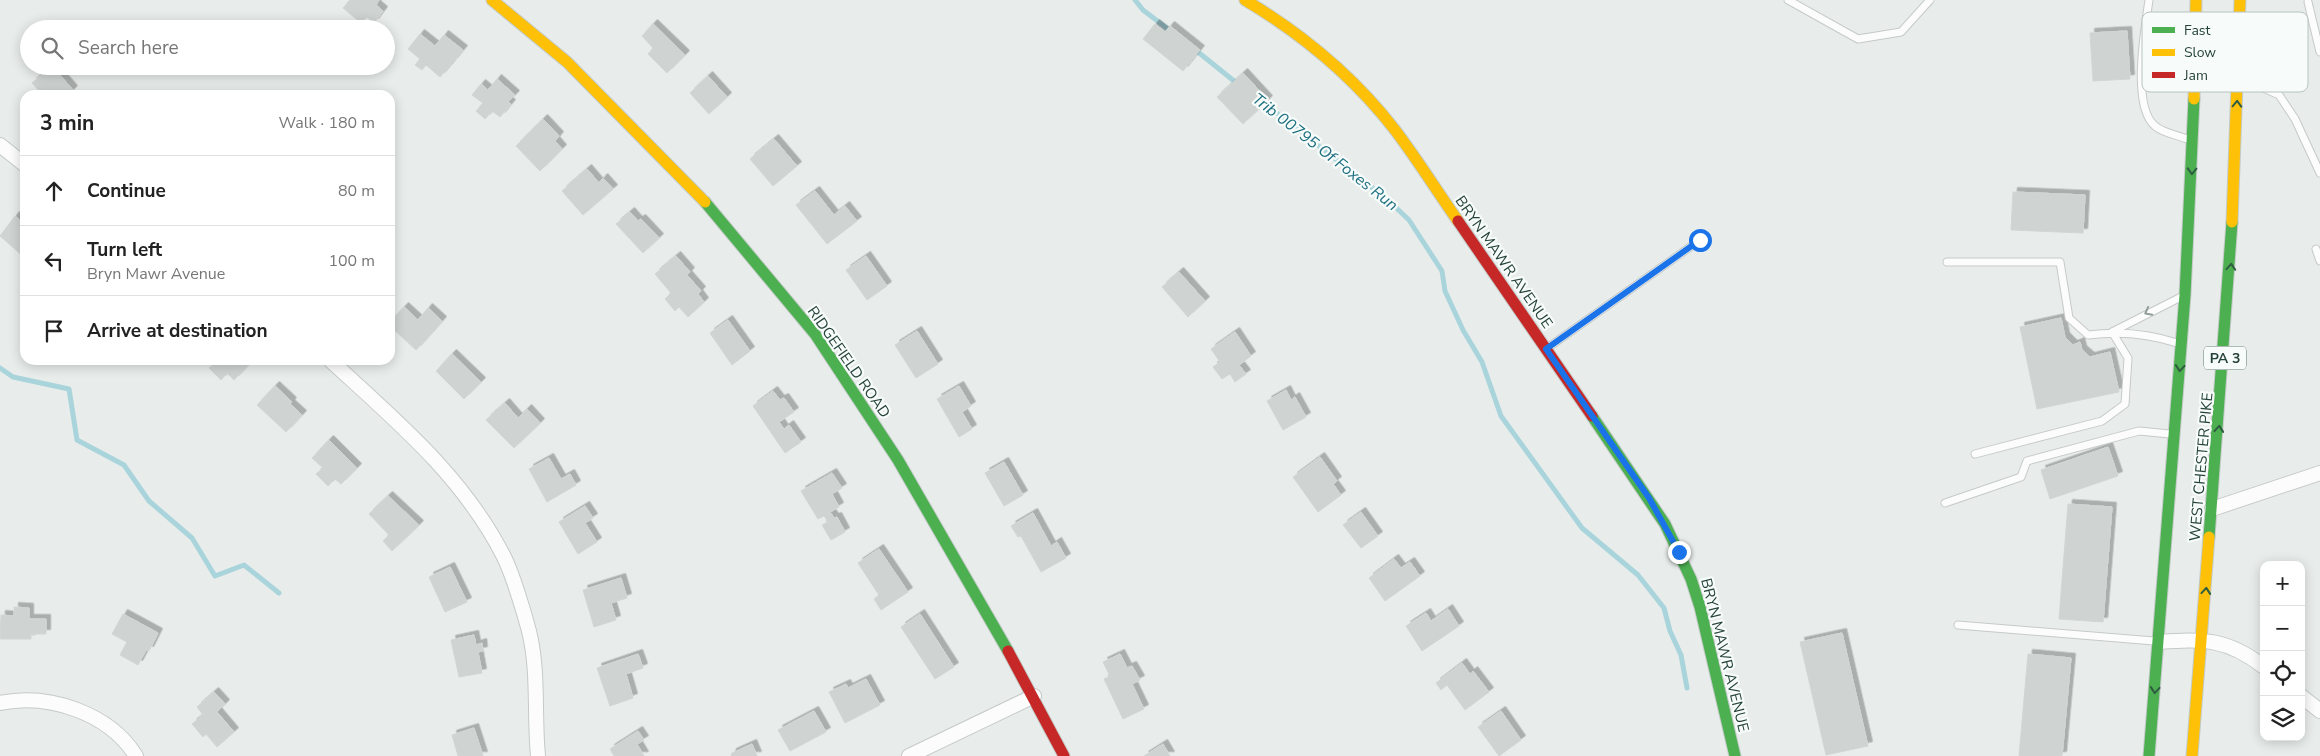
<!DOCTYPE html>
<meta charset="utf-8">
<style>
:root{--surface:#fff;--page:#f2f2f2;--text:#222;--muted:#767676;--line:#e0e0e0}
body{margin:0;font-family:"Nunito Sans",sans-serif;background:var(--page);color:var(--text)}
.controls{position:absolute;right:15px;bottom:15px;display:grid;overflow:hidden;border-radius:10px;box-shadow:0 2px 12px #0003}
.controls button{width:45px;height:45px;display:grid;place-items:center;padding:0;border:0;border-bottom:1px solid var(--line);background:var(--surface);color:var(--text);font:25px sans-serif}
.stop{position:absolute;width:15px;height:15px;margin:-11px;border:4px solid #1a73e8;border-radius:50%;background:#fff}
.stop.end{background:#1a73e8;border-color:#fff;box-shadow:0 1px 5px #0008}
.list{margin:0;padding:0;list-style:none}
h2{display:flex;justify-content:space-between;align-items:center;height:65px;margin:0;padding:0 20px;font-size:21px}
h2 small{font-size:16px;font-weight:400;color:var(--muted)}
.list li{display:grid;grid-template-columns:32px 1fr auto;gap:15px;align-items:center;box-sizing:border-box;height:70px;padding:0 20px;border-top:1px solid var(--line)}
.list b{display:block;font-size:19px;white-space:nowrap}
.list p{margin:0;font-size:16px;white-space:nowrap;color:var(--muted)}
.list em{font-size:16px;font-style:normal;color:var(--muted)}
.icon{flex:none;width:28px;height:28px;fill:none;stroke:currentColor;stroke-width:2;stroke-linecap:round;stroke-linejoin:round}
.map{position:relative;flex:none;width:2320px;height:756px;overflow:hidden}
.search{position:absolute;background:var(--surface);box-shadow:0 2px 12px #0003;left:20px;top:20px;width:375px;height:55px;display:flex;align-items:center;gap:12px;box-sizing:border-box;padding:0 18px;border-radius:28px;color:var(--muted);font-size:19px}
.panel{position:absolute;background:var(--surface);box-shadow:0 2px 12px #0003;left:20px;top:90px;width:375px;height:275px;border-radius:15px}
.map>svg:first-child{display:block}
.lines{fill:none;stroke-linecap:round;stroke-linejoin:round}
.stream{stroke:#a9d4db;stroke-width:5}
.building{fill:#cfd4d2;stroke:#d1d6d4;filter:url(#shadow)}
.lane-casing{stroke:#c5cac8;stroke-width:9}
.street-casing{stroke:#c5cac8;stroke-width:16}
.fast-casing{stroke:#c3cbc8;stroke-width:13}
.slow-casing{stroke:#c3cbc8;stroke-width:13}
.jam-casing{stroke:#c3cbc8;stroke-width:13}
.lane{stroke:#fcfcfc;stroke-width:7}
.street{stroke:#fcfcfc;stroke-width:14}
.fast{stroke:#4caf50;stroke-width:11}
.slow{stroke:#ffc107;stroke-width:11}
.jam{stroke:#c62828;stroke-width:11}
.oneway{stroke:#2e5d40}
.oneway2{stroke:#909f9b}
.route{stroke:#1a73e8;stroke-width:6}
.labels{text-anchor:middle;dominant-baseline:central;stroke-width:4.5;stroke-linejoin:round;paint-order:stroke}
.shield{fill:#f7fbf9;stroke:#637a73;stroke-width:1}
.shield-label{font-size:14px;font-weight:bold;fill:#24423a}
.street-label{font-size:15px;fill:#24423a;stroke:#f7fbf9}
.water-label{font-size:16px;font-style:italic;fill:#1c6f80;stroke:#f7fbf9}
.key{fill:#f7fbf9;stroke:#b8c4c0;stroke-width:1}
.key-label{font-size:14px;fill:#24423a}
</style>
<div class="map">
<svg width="2320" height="756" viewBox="0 0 2320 756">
<defs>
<filter id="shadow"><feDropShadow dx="4.5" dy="-4.5" stdDeviation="0" flood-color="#0004"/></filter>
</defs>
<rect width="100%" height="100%" fill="#e8edeb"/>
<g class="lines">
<g class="stream">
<polyline points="1135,0 1143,10 1172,32"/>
<polyline points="1193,48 1239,85"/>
<polyline points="1260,100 1388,200 1409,220 1442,271 1445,291 1463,330 1482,362 1501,416 1582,528 1638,575 1664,608 1670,631 1681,655 1687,688"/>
<polyline points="0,368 13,377 69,389 77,440 124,465 149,501 192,538 215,576 244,565 279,593"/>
</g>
</g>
<g class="building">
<polygon points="350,0 379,0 376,5 383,11 374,23 367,17 361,23 343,8"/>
<polygon points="653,24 685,55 667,73 648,54 653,48 642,36"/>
<polygon points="1155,24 1165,32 1170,26 1200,50 1183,71 1143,39"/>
<polygon points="2127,31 2130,79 2093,81 2090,33"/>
<polygon points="420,34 435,46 444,35 463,50 440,77 426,65 422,70 415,65 420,59 408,49"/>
<polygon points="52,66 73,90 68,95 43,95 32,83"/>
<polygon points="1243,73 1268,100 1243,124 1217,97"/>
<polygon points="708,76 727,97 709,114 690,93"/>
<polygon points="497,79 515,95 508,102 511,104 500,117 492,111 485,119 476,111 483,103 472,95 481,84 488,90"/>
<polygon points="543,119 559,136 555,141 562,149 540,171 516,146"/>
<polygon points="774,139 797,166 773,186 750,159"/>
<polygon points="587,169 599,183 603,178 613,189 583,215 562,191"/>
<polygon points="815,191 834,215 845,206 857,221 827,244 796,205"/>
<polygon points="2013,192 2085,195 2083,233 2011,230"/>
<polygon points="630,212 638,221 641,219 659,238 643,253 616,224"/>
<polygon points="15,216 25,225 25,258 0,236"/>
<polygon points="676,256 690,272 687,275 701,291 698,294 704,302 688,317 679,307 675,311 665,299 671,293 655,274"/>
<polygon points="866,256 887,286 867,300 846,270"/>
<polygon points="1179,272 1205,301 1188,317 1162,287"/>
<polygon points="404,307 418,320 428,308 442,321 416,350 390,326 390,322"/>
<polygon points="2061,318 2065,337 2073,345 2080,342 2082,350 2090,357 2110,352 2119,392 2037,409 2020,327"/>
<polygon points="728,320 750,351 732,365 710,333"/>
<polygon points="917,331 938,364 916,378 895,345"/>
<polygon points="1235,332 1251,356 1239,365 1246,374 1235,382 1230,374 1222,379 1213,367 1220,362 1211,349"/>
<polygon points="452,354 481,382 464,399 436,371"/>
<polygon points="212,360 247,360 250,363 234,380 227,373 221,380 209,368 215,363"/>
<polygon points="275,386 292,402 290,404 302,415 286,432 257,405"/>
<polygon points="959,386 971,406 962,412 972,429 959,437 937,399"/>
<polygon points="1286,390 1291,400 1295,397 1306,417 1283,430 1267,401"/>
<polygon points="773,391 780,400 784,398 794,412 779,422 784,429 789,425 801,442 785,453 753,406"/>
<polygon points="505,403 518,418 527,409 540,423 514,448 486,420"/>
<polygon points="329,440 357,468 341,484 335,479 328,486 316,474 323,468 312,458"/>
<polygon points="2108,447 2118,476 2050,499 2041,470"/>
<polygon points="1320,457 1337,481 1333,484 1341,495 1318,512 1293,477"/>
<polygon points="549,458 561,479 570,474 576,485 547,502 529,469"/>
<polygon points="1004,462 1023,495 1004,506 985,473"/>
<polygon points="832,473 842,488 832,494 839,507 830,512 834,518 837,517 845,532 831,540 822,525 828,522 824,516 818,519 801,491"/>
<polygon points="388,496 419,525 392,551 383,541 389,535 369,514"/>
<polygon points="2068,504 2112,507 2103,622 2059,619"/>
<polygon points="585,506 593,518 585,523 597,542 578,554 559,522"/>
<polygon points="1361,512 1378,536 1361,548 1343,525"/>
<polygon points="1033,513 1051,546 1057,542 1066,558 1041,572 1021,536 1018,537 1011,526"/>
<polygon points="879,549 908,592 881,610 874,599 879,595 858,563"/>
<polygon points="1394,559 1401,568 1410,562 1420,576 1385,601 1369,578"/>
<polygon points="450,567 467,602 445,612 429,577"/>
<polygon points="621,578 627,598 611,603 616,620 594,627 583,590"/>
<polygon points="14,607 29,608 29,619 46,619 46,634 31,634 31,639 0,639 1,615 14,616"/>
<polygon points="1448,609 1459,626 1422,651 1406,626 1426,613 1431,621"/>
<polygon points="123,614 158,633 149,651 146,650 138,665 120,655 127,642 112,634"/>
<polygon points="920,614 954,667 935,679 901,627"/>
<polygon points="1842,633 1868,746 1826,755 1800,642"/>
<polygon points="474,635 476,645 482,643 483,651 478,652 482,673 459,677 451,640"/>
<polygon points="638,654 643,668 626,674 633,698 610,706 597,668"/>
<polygon points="1120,654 1127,668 1132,666 1140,680 1132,684 1144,709 1123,719 1104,679 1110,676 1103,662"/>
<polygon points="2028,654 2071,658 2062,756 2019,756"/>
<polygon points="1462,663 1470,674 1473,671 1489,692 1465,710 1447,685 1441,690 1436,683"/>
<polygon points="866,679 880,705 845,723 829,692 846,684 848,688"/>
<polygon points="214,692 225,704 217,712 234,732 217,747 206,734 203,737 192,724 203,715 197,707"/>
<polygon points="814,711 826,732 790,751 778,730"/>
<polygon points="1501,711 1521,740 1499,756 1478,727"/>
<polygon points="474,728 483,756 458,756 452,735"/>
<polygon points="638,731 644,740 637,744 644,756 614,756 610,749"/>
<polygon points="752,744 757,756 731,756 732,753"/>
<polygon points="1163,744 1170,756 1144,756"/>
</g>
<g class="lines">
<g class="lane-casing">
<g id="lane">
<polyline points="1788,0 1858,39 1901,32 1930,0"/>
<path d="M 2149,0 C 2145,28 2131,106 2155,126 C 2163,133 2177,135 2187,139"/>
<polyline points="2308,2 2320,52"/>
<polyline points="2241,78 2279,95 2295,119 2320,173"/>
<polyline points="2316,249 2320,261"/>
<path d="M 1947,262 L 2060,262 L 2069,318 L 2088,335 C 2119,331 2147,333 2177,343"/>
<polyline points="2112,332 2181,297"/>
<polyline points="1546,349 1700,240"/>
<polyline points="1975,454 2102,421 2125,404 2128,358 2112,332"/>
<polyline points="1945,503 2021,477 2027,461 2139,431 2170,434"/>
<polyline points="1958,625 2154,641"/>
</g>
</g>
<g class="street-casing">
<g id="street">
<polyline points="0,145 25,165"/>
<path d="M 330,360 C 395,420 462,475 503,555 C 512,572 524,612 529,631 C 539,671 534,715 538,756"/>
<polyline points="2212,509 2320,473"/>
<path d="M 2159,642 C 2203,639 2227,638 2264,667"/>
<polyline points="2301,696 2320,711"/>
<path d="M 0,703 C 49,693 109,713 136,756"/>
<polyline points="909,756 1034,696"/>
</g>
</g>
<g class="fast-casing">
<g id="fast">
<polyline points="705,202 815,334 898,460 1008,651"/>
<polyline points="1592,416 1665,524 1691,579 1700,607 1735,756"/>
<polyline points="2209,537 2232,222"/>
<polyline points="2149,756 2185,295 2194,99"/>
</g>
</g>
<g class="slow-casing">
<g id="slow">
<polyline points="492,0 567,62 705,202"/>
<path d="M 1245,0 C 1302,34 1354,77 1395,130 C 1417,159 1437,191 1458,221"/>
<polyline points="2194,99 2196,0"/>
<polyline points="2232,222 2240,0"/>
<polyline points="2192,756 2209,537"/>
</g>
</g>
<g class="jam-casing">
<g id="jam">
<polyline points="1458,221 1592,416"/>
<polyline points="1008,651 1064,756"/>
</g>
</g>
<use href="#lane" class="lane"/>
<use href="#street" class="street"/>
<use href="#fast" class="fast"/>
<use href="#slow" class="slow"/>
<use href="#jam" class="jam"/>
</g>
<defs><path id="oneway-chevron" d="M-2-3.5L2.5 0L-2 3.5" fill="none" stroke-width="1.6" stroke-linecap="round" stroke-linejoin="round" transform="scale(1.25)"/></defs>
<g class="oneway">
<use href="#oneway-chevron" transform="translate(2237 104) rotate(-88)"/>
<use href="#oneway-chevron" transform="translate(2192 171) rotate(92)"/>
<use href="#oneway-chevron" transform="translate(2231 267) rotate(-86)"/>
<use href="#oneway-chevron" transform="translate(2180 368) rotate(95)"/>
<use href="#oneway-chevron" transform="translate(2219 429) rotate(-85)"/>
<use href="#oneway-chevron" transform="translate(2206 591) rotate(-85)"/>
<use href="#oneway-chevron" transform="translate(2155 690) rotate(95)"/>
</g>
<use class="oneway2" href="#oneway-chevron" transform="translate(2148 312) rotate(152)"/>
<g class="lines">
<polyline class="route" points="1679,552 1649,498 1546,349 1700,240"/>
</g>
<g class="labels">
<rect class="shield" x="2204" y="346.5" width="42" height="23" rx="4"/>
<g class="shield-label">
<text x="2225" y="358">PA 3</text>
</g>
<g class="street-label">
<text transform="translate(1504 262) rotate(55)">BRYN MAWR AVENUE</text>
<text transform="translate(849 362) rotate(55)">RIDGEFIELD ROAD</text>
<text transform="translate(2201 467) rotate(-85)">WEST CHESTER PIKE</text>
<text transform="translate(1725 655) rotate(76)">BRYN MAWR AVENUE</text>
</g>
<g class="water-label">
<text transform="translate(1325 152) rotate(38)">Trib 00795 Of Foxes Run</text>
</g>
</g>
<rect x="2142" y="12" width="166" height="80" rx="8" class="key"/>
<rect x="2152" y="27" width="23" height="6" fill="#4caf50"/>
<rect x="2152" y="49" width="23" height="7" fill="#ffc107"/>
<rect x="2152" y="72" width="23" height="6" fill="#c62828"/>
<g class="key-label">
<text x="2184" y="35">Fast</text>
<text x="2184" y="57">Slow</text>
<text x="2184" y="80">Jam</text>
</g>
</svg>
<div class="controls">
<button>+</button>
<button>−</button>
<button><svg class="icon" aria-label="locate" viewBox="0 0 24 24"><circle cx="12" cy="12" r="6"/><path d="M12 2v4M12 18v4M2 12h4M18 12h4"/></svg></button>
<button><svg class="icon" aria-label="layers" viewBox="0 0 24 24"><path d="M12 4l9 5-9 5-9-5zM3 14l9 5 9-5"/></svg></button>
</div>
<div class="stop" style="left:1700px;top:240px"></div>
<div class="stop end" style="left:1679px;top:552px"></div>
<div class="search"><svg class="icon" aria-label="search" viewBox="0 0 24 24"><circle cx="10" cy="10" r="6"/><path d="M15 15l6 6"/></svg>Search here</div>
<section class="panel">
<h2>3 min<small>Walk · 180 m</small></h2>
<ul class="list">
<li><svg class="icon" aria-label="ahead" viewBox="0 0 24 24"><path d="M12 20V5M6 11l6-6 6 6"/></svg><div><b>Continue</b></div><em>80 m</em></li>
<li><svg class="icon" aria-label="left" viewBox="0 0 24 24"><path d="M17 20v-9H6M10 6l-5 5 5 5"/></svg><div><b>Turn left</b><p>Bryn Mawr Avenue</p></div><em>100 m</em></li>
<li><svg class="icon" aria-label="arrive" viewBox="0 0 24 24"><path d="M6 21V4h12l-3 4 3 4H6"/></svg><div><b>Arrive at destination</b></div></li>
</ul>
</section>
</div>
